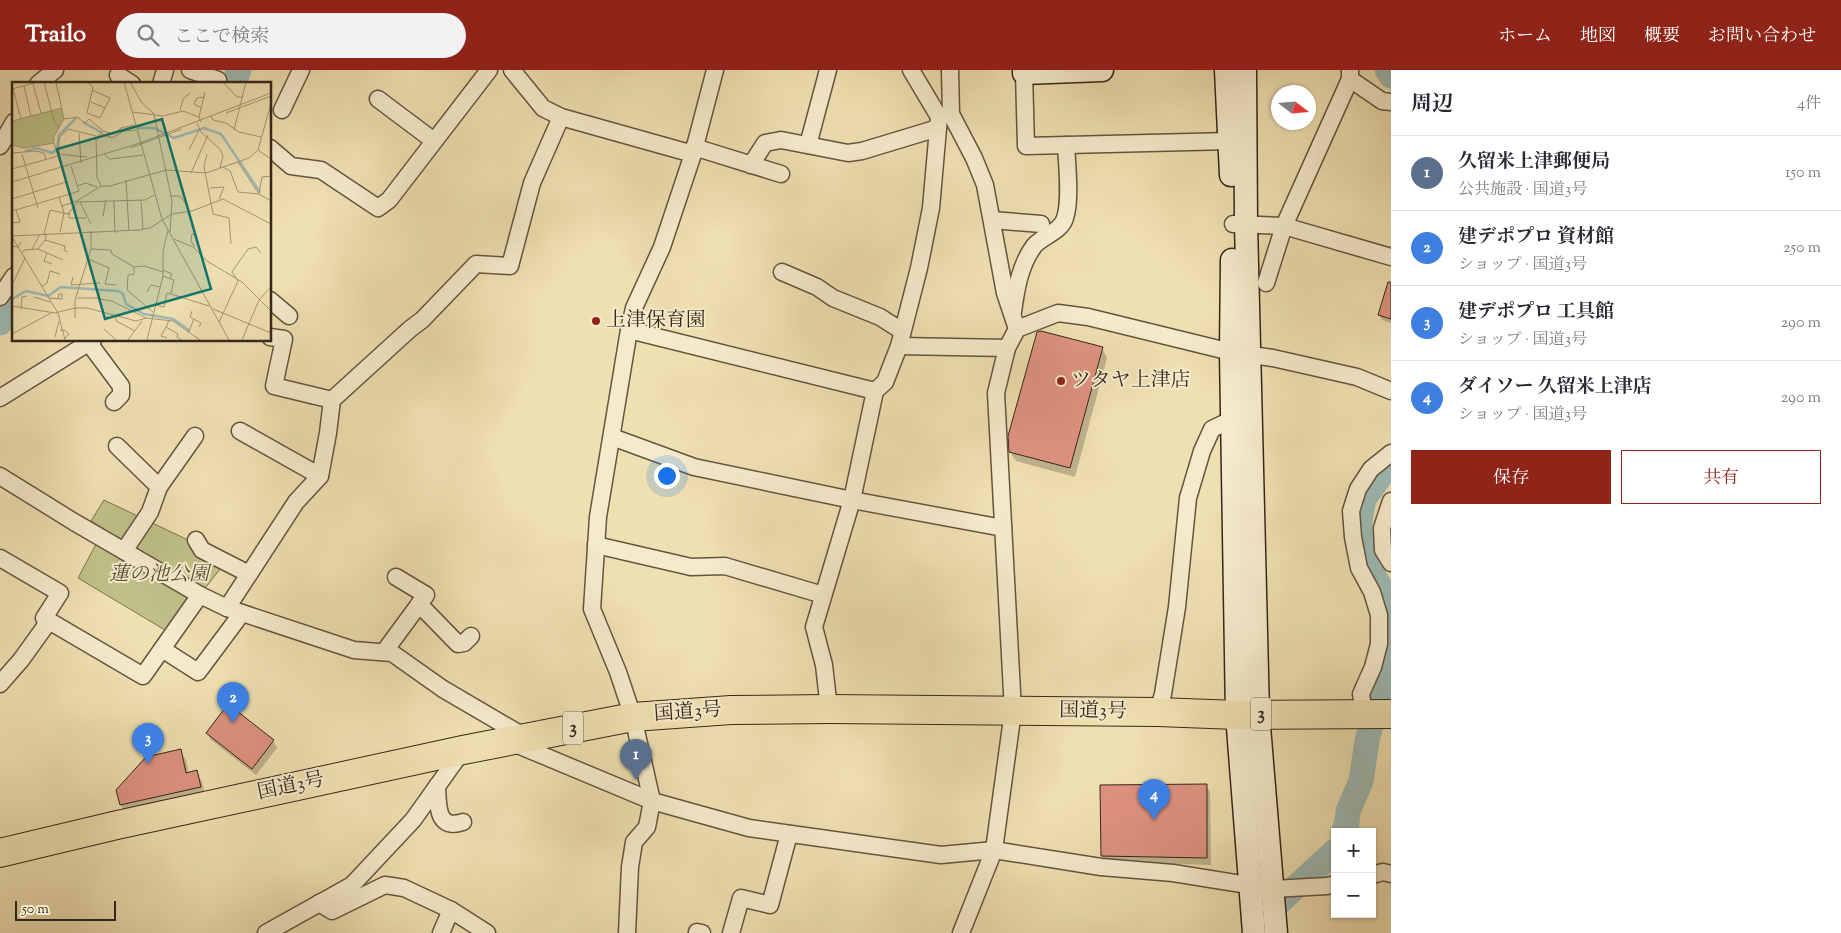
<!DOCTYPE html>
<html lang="ja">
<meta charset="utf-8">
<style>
:root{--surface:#fff;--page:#f2f2f3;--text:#2b2b33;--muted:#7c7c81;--line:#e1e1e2;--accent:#8f2418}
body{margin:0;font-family:"Sorts Mill Goudy","Noto Serif JP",serif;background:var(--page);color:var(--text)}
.controls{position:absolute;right:15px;bottom:15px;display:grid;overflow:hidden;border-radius:0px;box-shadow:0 1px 4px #0004}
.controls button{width:45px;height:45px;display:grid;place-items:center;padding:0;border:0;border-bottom:1px solid var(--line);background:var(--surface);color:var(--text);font:25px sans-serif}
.compass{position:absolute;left:1271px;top:15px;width:45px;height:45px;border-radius:50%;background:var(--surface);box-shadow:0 1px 4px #0004;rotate:106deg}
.scale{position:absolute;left:15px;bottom:12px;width:101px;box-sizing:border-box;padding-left:5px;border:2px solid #35271b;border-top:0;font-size:14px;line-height:18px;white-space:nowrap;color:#35271b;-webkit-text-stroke:4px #f5ebcc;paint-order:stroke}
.you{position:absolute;left:666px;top:405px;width:18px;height:18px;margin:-12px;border:4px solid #fff;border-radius:50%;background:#1a73e8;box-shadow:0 0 0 8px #1a73e833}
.badge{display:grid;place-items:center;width:32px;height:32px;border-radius:50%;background:var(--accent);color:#fff;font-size:16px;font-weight:700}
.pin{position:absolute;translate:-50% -41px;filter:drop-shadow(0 1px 2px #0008)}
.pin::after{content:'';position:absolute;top:26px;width:18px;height:15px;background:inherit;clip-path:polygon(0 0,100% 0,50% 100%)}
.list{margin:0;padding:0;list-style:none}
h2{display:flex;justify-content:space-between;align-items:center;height:65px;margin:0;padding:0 20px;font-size:21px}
h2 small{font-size:16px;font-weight:400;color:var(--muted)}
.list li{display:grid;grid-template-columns:32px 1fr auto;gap:15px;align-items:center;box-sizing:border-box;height:75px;padding:0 20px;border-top:1px solid var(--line)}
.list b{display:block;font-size:19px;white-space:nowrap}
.list p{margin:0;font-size:16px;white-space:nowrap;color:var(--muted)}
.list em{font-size:16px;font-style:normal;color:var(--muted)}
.actions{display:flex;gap:10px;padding:15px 20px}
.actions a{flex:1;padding:11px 0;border:1px solid var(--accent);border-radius:0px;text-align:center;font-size:18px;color:var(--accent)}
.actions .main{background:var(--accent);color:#fff}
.icon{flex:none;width:28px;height:28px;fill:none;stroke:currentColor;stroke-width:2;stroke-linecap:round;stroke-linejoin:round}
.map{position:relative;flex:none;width:1391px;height:863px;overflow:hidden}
header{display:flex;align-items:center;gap:30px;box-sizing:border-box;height:70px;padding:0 25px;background:var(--accent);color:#fff}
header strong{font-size:24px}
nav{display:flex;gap:28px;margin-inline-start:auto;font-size:18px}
.search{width:350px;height:45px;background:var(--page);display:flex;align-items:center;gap:12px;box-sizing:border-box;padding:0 18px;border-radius:28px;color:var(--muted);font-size:19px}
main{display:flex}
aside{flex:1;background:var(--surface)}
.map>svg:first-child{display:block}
.green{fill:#bfc188;stroke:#7a7452}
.shadow{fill:#0003}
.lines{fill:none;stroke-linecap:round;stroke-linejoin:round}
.river{stroke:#9dbbb5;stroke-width:25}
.building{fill:#de9381;stroke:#35271b}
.street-casing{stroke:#645540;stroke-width:19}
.secondary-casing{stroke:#35271b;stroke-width:25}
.highway-casing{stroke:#35271b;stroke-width:30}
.street{stroke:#f5ebcc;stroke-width:16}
.secondary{stroke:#f5ebcc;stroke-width:22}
.highway{stroke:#efe0b1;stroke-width:28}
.poi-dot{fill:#8f2418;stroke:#f5ebcc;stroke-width:2}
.labels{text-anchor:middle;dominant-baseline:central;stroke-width:4;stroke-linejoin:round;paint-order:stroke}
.shield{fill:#f5ebcc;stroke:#6f6250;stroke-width:1}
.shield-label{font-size:19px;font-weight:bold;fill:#35271b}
.poi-label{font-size:20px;fill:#35271b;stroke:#f5ebcc;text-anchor:start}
.park-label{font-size:20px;font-style:italic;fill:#584e36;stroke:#f5ebcc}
.street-label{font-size:20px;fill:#35271b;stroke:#f5ebcc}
.inset-river{fill:none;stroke:#9dbbb5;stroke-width:2.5}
.inset-road{fill:none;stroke:#a59675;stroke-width:1}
.view{fill:#0f766e;fill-opacity:0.15;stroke:#0f766e;stroke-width:2.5}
.inset-edge{fill:none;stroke:#35271b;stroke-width:2.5}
</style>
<header>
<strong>Trailo</strong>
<div class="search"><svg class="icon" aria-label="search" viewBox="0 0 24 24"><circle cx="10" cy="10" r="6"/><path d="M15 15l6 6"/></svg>ここで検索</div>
<nav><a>ホーム</a><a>地図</a><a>概要</a><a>お問い合わせ</a></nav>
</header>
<main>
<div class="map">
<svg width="1391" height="863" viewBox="0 0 1391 863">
<rect width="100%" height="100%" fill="#efe0b1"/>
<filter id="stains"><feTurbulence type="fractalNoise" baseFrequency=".004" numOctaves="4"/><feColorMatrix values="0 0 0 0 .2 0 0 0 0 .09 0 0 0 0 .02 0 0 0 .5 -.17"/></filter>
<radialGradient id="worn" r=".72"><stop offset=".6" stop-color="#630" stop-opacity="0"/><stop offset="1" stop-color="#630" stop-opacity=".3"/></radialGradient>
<polygon class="green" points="104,430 228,489 170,563 78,508 104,459 91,451"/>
<g class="shadow">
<polygon points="1391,228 1391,253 1382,250 1379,245"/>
<polygon points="1102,278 1107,288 1075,407 1016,391 1010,381"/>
<polygon points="207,663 273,671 277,678 256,705 211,670"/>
<polygon points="180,681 186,690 189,703 196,702 202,711 205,726 126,744 121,735"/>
<polygon points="1206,715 1210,722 1211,795 1106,792 1102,785"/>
</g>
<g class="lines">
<g class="river">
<polyline points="1387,0 1391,6"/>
<polyline points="234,14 239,0"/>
<polyline points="0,253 14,238"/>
<polyline points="1343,762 1347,753 1348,741 1361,711 1367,671 1382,611 1389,577 1390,551 1384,523 1368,497 1361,471 1360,451 1364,429 1384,401 1391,396"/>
<polyline points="1260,850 1335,781"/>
</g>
</g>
<g class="building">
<polygon points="1388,212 1391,212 1391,249 1378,245"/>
<polygon points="1041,261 1103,277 1070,398 1009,382 1008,366 1037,262"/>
<polygon points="228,634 274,670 252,699 206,663"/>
<polygon points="181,679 186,703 197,700 201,717 120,735 116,720 146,687"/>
<polygon points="1207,714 1207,788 1101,786 1100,715"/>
</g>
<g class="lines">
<g class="street-casing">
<g id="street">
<polyline points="190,0 218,10"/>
<polyline points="512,0 543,38 561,47 693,84"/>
<polyline points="950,0 951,44 974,88 985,115 1005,223 1017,259"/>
<polyline points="1024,3 1026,76 1230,71"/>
<polyline points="118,5 132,14"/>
<polyline points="1350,9 1382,31 1391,32"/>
<polyline points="38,14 55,0"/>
<polyline points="161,14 165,0"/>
<polyline points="378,29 434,71"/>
<polyline points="282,40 301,0"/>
<polyline points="808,75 828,0"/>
<polyline points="0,76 14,52"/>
<polyline points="694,77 781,104"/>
<polyline points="270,78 291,96 321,100 378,138 389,130 489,0"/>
<polyline points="751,95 765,73 781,70 848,83 862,81 938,58"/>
<polyline points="992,150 1041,154"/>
<polyline points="1233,154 1284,156 1391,187"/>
<polyline points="782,202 817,217 833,228 880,247 902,261"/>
<polyline points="1266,213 1284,156 1350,9 1350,0"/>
<polyline points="0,227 14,206"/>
<polyline points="270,230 289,246"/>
<path d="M 1013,242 C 1016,219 1020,195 1034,176 C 1042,166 1061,162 1065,148 C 1071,130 1067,95 1066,75"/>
<polyline points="629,260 875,321"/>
<polyline points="270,267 284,269 274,316 332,330"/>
<polyline points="89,273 121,316 121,325 114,332"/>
<polyline points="899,276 1007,278"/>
<polyline points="0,328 93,270"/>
<polyline points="240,361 320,406"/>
<polyline points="612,367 694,397 852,430 1003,458"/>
<polyline points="117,376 159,417 150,442 124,481"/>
<polyline points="0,406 74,452 200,525 227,538 354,580 392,583 443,619 525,667"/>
<polyline points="159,417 195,366"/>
<polyline points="1391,431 1382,458 1383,480 1391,493"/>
<polyline points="196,470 202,480 249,504"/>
<polyline points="596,475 691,497 725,496 823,525"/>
<polyline points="0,488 60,523 44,548 143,606 200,525"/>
<polyline points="419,534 458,574 464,573 471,566"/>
<polyline points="227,538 296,432 320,406 328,363 332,330 410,259 422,250 476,194 510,196 532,113 561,47"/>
<polyline points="162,579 198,602 242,543"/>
<polyline points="384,582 426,525 396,507"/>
<polyline points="0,614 21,590 49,551"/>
<polyline points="829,639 824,595 814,557 852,430 875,321 885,312 899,276 919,198 931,138 939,47 911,0"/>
<polyline points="1158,642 1163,624 1177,537 1188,428 1202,381 1212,359 1233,349 1242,349"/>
<polyline points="1364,644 1361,624 1373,597 1379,574 1379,545 1372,522 1359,498 1353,467 1351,441 1358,419 1371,399 1391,383"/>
<polyline points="513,673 652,731 749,758 941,785 994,780 1101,797 1173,803 1273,819 1327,816 1335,814"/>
<path d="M 437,716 C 438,734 436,761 463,752"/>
<polyline points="1372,805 1383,802 1391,804"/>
<polyline points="319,833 332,841 385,815 404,818 451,840 441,863"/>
<polyline points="451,840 487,863"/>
<polyline points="697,862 702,863"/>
<polyline points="266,863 352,815 413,750 463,680"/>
<polyline points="627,863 630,797 634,772 647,757 652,731 633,647 618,602 592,539 598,447 629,260 634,238 662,177 693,84 715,0"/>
<polyline points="731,863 741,828 770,835 789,764"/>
<polyline points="961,863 994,780 1013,641 996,323 1007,278 1017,259 1058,243 1088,247 1231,282 1273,288 1357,307 1391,321"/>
</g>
</g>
<g class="secondary-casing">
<g id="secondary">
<polyline points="1024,0 1024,3 1102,0"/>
<polyline points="1226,0 1231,105"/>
<polyline points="1245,0 1246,154 1258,644 1276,863"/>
<polyline points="1232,190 1231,282 1237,645 1254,863"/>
</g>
</g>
<g class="highway-casing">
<polyline id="highway" points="0,783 117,755 463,680 633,647 731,640 829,639 1158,642 1237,645 1391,644"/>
</g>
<use href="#street" class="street"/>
<use href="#secondary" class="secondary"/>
<use href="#highway" class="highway"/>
</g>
<g class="poi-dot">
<circle cx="596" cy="251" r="5"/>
<circle cx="1061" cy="311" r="5"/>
</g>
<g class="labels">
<g class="shield">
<rect x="1251" y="627.5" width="20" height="33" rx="4"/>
<rect x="563" y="641.5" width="20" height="33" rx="4"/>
</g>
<g class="shield-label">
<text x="1261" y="644">3</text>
<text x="573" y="658">3</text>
</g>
<g class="poi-label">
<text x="606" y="251">上津保育園</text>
<text x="1071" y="311">ツタヤ上津店</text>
</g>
<g class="park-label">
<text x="159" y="505">蓮の池公園</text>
</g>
<g class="street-label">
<text transform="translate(1093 642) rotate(1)">国道3号</text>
<text transform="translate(688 643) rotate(-4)">国道3号</text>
<text transform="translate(291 717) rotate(-12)">国道3号</text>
</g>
</g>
<g transform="translate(12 12)">
<rect width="259" height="259" fill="#efe0b1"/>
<path d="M 50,26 L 52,37 L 42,54 L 42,61 L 12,66 L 0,63 L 0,39 Z" fill="#bfc188"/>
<path class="inset-river" d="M 71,40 L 90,51M 126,46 L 142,46 L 162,56 L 192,46 L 209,52 L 248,110M 13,69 L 25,66 L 40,71 L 45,67 L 47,53 L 64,36M 0,217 L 14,209 L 36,214 L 49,205 L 106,209 L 111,212 L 114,222 L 132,232 L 161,237 L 178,249"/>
<path class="inset-road" d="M 32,0 L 42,39 L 47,46M 75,0 L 81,5 L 75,31 L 88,36 L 98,16 L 80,8M 112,0 L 150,137 L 217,258M 118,0 L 130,21 L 142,32M 211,0 L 225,15 L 231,15M 21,2 L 29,31M 0,3 L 9,37M 12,4 L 19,34M 0,7 L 26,0M 79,20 L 93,26M 190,26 L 182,22 L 185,16 L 193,15M 168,28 L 171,17 L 178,11M 120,30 L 151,34 L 171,29 L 187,35 L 189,40M 214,31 L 259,14M 142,32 L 160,119 L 158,150M 199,34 L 201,38 L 214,41 L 227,50 L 249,55M 187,35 L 193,10M 52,37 L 65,35 L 73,41 L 77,37 L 91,49 L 84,56 L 85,95 L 89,104 L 98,104 L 154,88 L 194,91 L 237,76 L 246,68 L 259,21M 0,39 L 50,26M 185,41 L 189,50 L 208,67 L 211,74 L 208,86M 222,48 L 234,0M 91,49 L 101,52 L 109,46 L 123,43M 67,51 L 69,81M 88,51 L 100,56 L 112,49 L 124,48M 0,63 L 12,66 L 42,61M 118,66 L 170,47M 177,68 L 187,48M 246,68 L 259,77M 0,71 L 24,69 L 32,71 L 34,77M 10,72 L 26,126M 45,72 L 75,75M 47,72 L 47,56 L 56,47 L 84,54M 92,72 L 98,77 L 131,73M 195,72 L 192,84 L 201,132 L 217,136 L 219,162M 226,80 L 247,112 L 250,95 L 259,94M 211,85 L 218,89 L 226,110 L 247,112 L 259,119M 0,87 L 46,74M 179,91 L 196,53M 114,98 L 117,149M 0,100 L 128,61 L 259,11M 65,104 L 74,101 L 85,105M 198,106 L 212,105 L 207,117M 58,112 L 67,109 L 59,84M 159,114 L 168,114 L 174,122M 47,115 L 52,131 L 48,150M 0,117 L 54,100M 129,118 L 131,148M 102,119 L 103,151M 68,120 L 79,142M 50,124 L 65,119 L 89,104M 0,129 L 58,112 L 42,61 L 42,54 L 52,37 L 44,0M 57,130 L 57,136 L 74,136M 91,134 L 94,118M 0,141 L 8,140 L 4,128M 32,152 L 38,128 L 56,132 L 66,120 L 133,118 L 142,113M 0,154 L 127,148 L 138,146 L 160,132 L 180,129 L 211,117 L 259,142M 0,155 L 46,231 L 53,258M 162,157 L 181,165 L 195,179 L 230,200 L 259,229M 33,158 L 53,164 L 52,168 L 56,170M 183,165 L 179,159 L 180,152 L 184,153M 20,167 L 28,152M 26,167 L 34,157 L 33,151M 79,167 L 99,168 L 100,172 L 122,185 L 132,184 L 151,190M 0,169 L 1,164 L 6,165 L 9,160M 10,171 L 12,168 L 26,167 L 51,178M 35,171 L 32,179 L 40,182M 74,176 L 97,186 L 93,202 L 104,203M 122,185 L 122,192 L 116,193 L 115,208 L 141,230M 151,188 L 160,192 L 158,197M 61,195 L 59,203 L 88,201M 226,199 L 220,190 L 236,167 L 244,165 L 249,171M 0,203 L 13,176M 30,204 L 35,201 L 38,189 L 48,192M 87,210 L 87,217 L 100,219 L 134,236 L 161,239 L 188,258M 135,210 L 139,203 L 148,205M 159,212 L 197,224M 22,215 L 38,220M 37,216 L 50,217 L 50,212 L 47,212 L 46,217M 65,216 L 87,216M 143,223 L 152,225 L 155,211 L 159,212 L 162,198 L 151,194M 0,224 L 43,231 L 63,226M 63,226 L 75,226 L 124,239 L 134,236M 9,227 L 10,215 L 15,214M 201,227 L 259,251M 180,229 L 178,235 L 189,241 L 187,245M 104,235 L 104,239 L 123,249M 63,236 L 63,218 L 79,167 L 79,149M 157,238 L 154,245 L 166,252 L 165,255 L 170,258M 207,240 L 226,199M 154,245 L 149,254 L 155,256M 92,247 L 104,258M 48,248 L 54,249 L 57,252 L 52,257M 176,251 L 182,237M 0,252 L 39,231M 43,255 L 47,239M 116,258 L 130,239M 135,258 L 151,194 L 151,169 L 156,149M 230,258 L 247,218 L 259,205"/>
<path class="view" d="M 150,37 L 199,207 L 93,237 L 45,67 Z"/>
<rect width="259" height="259" class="inset-edge"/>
</g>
<rect width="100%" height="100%" filter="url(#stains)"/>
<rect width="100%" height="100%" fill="url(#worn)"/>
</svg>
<div class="controls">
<button>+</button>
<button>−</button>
</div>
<svg class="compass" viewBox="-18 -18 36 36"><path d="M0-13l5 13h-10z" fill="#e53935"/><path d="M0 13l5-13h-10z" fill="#7c7c81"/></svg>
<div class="scale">50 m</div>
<div class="you"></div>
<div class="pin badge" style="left:636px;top:710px;background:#5c6f8a">1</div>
<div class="pin badge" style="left:233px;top:653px;background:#3f7fe0">2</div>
<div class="pin badge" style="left:148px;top:694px;background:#3f7fe0">3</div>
<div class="pin badge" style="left:1154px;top:750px;background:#3f7fe0">4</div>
</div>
<aside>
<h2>周辺<small>4件</small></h2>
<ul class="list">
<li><span class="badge" style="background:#5c6f8a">1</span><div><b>久留米上津郵便局</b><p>公共施設 · 国道3号</p></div><em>150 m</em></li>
<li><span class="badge" style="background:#3f7fe0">2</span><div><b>建デポプロ 資材館</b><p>ショップ · 国道3号</p></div><em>250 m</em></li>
<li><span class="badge" style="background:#3f7fe0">3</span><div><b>建デポプロ 工具館</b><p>ショップ · 国道3号</p></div><em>290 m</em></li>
<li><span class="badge" style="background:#3f7fe0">4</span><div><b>ダイソー 久留米上津店</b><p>ショップ · 国道3号</p></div><em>290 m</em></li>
</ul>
<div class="actions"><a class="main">保存</a><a>共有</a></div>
</aside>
</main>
